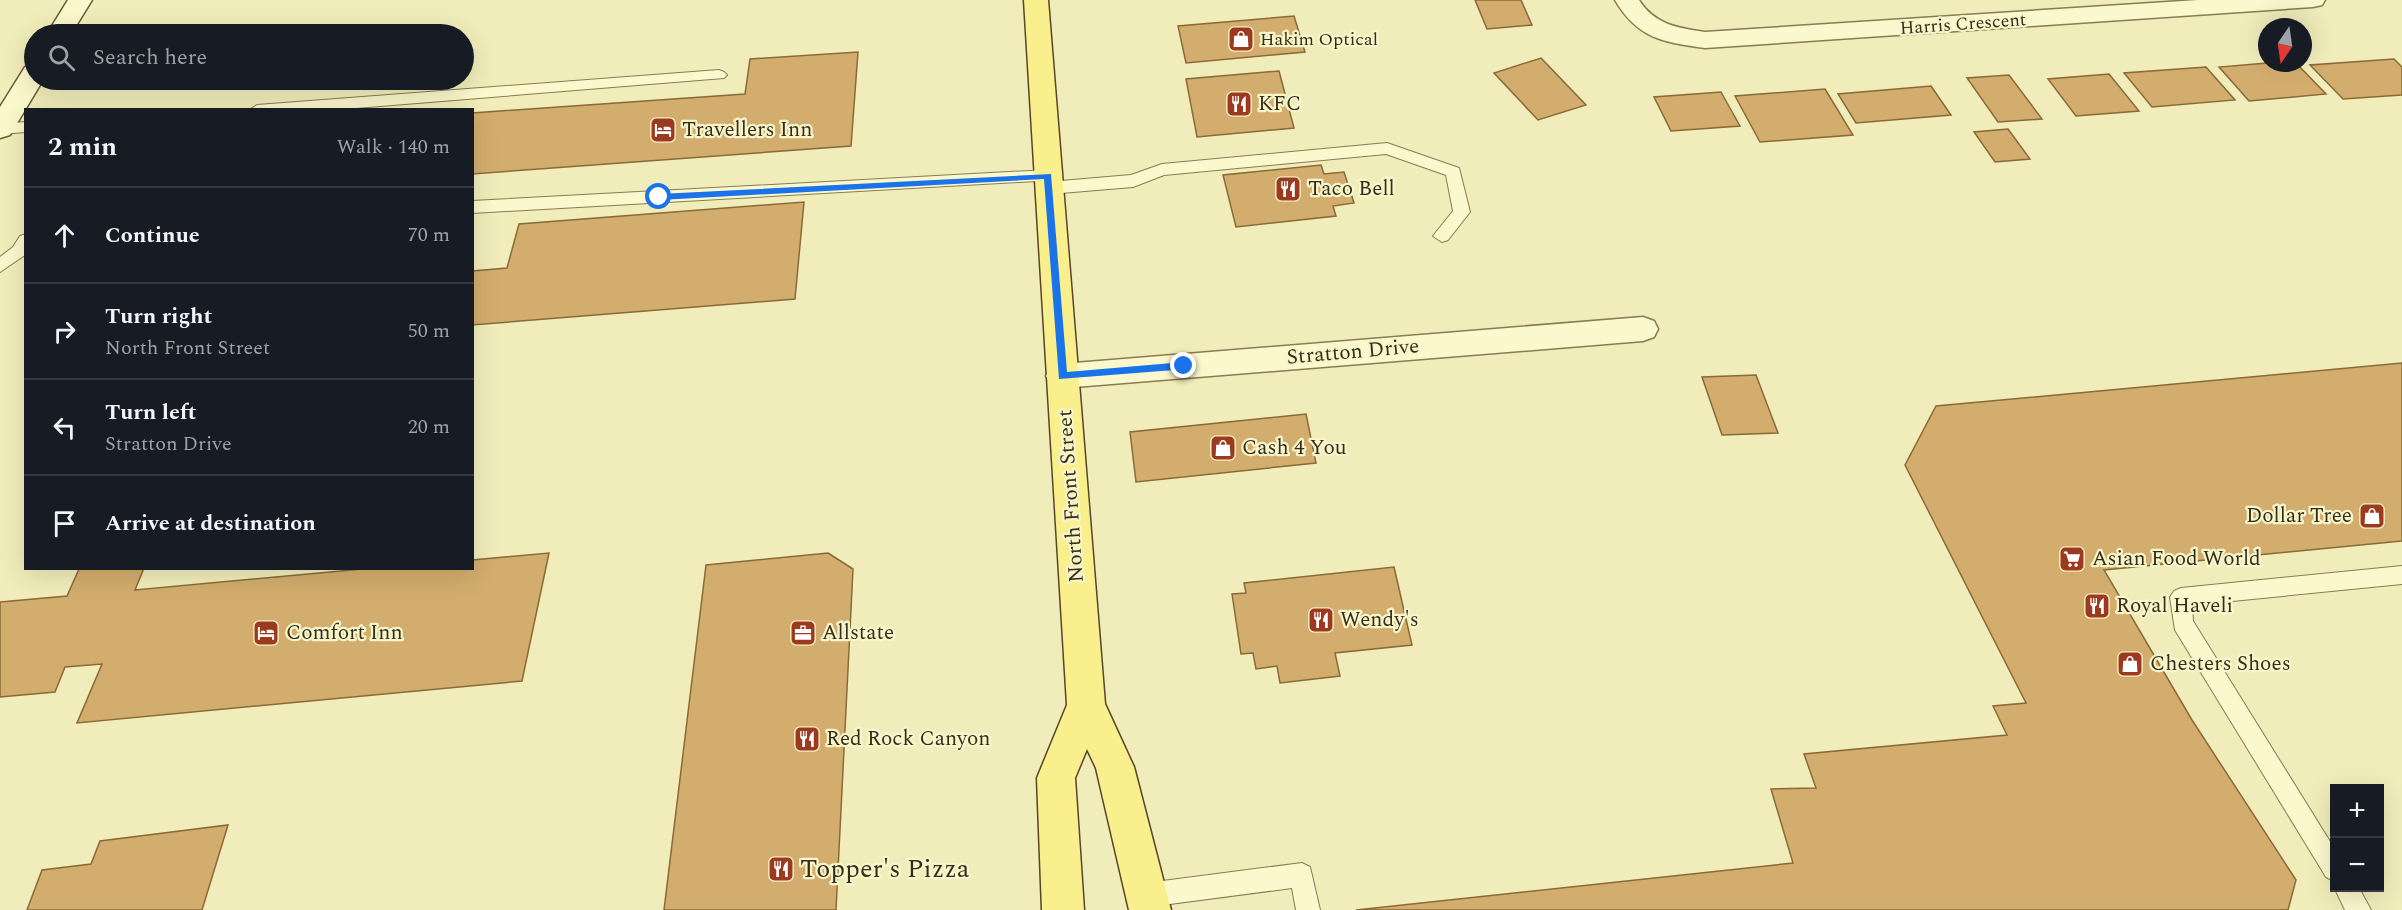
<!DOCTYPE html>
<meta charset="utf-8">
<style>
:root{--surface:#171b24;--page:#242831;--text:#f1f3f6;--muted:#9ea1a6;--line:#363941}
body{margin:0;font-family:Spectral,serif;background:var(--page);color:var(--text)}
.controls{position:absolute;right:18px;bottom:18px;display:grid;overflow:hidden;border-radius:0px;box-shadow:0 6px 24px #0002}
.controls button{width:54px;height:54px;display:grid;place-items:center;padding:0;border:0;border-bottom:2px solid var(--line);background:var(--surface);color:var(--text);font:30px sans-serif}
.compass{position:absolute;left:2258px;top:18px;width:54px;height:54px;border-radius:50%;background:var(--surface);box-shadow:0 6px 24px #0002;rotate:193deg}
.stop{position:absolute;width:18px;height:18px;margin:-14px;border:4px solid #1a73e8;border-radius:50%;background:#fff}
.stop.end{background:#1a73e8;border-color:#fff;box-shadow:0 2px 6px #0008}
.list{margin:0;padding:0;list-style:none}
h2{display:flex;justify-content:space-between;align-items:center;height:78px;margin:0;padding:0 24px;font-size:26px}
h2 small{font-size:20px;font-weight:400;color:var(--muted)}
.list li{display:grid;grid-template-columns:39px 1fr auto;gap:18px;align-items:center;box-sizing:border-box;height:96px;padding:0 24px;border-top:2px solid var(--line)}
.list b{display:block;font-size:22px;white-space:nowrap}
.list p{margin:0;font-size:20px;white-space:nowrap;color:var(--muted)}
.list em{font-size:20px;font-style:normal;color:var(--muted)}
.icon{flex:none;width:33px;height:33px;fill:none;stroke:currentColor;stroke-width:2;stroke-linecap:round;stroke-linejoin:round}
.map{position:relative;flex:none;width:2402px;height:910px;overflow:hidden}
.search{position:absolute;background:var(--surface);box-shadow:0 6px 24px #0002;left:24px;top:24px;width:450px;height:66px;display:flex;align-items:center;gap:15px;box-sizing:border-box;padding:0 21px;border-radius:33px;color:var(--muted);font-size:22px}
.panel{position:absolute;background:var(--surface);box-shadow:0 6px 24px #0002;left:24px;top:108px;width:450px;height:462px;border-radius:0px}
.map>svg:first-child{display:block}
.building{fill:#d2ad6d;stroke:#8a6a37;stroke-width:1.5}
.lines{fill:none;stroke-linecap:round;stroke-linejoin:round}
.lane-casing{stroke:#897b53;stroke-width:2}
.street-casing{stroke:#897b53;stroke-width:3}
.secondary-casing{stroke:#6a5c37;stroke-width:3}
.primary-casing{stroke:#554728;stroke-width:3}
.lane{fill:#fbf8cd;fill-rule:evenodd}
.street{fill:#fbf8cd;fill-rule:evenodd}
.secondary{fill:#fbf8cd;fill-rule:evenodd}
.primary{fill:#f9ef8d;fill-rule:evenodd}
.route{fill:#1a73e8}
.labels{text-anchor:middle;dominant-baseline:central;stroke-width:4.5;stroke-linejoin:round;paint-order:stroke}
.far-street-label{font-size:18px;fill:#362e1a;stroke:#f8f5ca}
.far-poi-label{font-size:18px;fill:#362e1a;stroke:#f8f5ca;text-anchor:start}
.poi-label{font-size:21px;fill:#362e1a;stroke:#f8f5ca;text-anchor:start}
.street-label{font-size:21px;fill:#362e1a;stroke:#f8f5ca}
.near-poi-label{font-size:26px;fill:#362e1a;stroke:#f8f5ca;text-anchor:start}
</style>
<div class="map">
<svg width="2402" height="910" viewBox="0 0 2402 910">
<rect width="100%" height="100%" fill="#f1edba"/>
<g class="building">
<polygon points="1475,0 1521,0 1532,25 1487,29"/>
<polygon points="1294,16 1305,52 1186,63 1178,26"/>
<polygon points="858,52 851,146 472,174 472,113 745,94 750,59"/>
<polygon points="1541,58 1586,105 1538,120 1494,73"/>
<polygon points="2394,59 2402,67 2402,95 2343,99 2310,65"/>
<polygon points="2267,63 2296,63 2326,94 2249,101 2219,67"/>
<polygon points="2206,67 2235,100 2152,107 2124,73"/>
<polygon points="1279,71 1294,128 1197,137 1186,79"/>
<polygon points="2109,74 2139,111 2076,116 2048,79"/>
<polygon points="2009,75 2042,119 1998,122 1967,78"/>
<polygon points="1931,86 1951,115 1856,123 1838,94"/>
<polygon points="1825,89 1853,135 1760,142 1735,96"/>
<polygon points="1721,92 1740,126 1671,131 1654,97"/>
<polygon points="2008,129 2030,159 1995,162 1974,132"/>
<polygon points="1321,165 1324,174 1344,172 1354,203 1333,206 1336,216 1236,227 1223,175"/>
<polygon points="804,202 795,299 472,325 472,271 507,268 519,224"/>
<polygon points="2402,363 2402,541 2104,570 2192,720 2296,880 2288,910 1356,910 1793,863 1771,789 1816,788 1804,754 2007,735 1993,706 2026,703 1905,465 1936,406"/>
<polygon points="1756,375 1778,433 1722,435 1702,377"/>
<polygon points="1306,414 1316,463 1136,482 1130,432"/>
<polygon points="549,553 522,681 77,723 102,664 65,667 55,692 0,697 0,602 67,596 79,569 144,568 135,590 373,568 472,568 472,560"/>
<polygon points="828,553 853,569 836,910 664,910 706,565"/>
<polygon points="1394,567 1412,645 1335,653 1340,676 1280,683 1277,666 1256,669 1253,653 1241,654 1232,594 1246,593 1244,583"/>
<polygon points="228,825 202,910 27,910 42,870 91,864 100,841"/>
</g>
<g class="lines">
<g class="lane-casing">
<g id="lane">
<polygon points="719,70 724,72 727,75 724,78 331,110 249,110 257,105"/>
<polygon points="26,122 26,132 0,134 0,124"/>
<polygon points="1387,143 1459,168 1470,212 1448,240 1442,242 1433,236 1453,211 1446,175 1386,154 1164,175 1133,187 1049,194 1041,188 1049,182 1131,175 1162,164"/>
<polygon points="1048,170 1056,176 1054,180 472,213 472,201"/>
<polygon points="26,234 25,255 0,272 0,257 13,247 20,236"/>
<polygon points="2402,566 2402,584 2192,605 2193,621 2334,848 2334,881 2326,877 2175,630 2170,597 2174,591 2181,588"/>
<polygon points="1302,863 1310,867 1320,910 1296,910 1292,888 1147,907 1138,904 1135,895 1138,886 1147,883"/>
<polygon points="2334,887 2359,888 2371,910 2345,910"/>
</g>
</g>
<g class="street-casing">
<g id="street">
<path d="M 1615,0 L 1639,0 C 1655,25 1678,28 1705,32 L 2198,0 L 2325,0 L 2322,5 L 2313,7 L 1705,48 C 1663,42 1638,39 1615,0 Z"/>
<polygon points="1643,317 1654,321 1658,329 1654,337 1643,341 1062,388 1051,385 1046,376 1051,367 1062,364"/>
</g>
</g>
<g class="secondary-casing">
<g id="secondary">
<polygon points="68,0 92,0 71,34 47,34"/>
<polygon points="34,65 34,80 43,80 10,135 0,138 0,107 25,67"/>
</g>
</g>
<g class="primary-casing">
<polygon id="primary" points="1024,0 1048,0 1105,704 1134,767 1171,910 1129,910 1096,768 1087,749 1075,778 1084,910 1042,910 1037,778 1067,705"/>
</g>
<use href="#lane" class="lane"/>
<use href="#street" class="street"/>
<use href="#secondary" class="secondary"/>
<use href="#primary" class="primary"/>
</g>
<polygon class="route" points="1051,174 1067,372 1184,362 1187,363 1187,369 1059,379 1044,179 659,200 655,197 659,194"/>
<defs>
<g id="shop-square" transform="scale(1.35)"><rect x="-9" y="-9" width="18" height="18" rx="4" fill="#9c3a1f" stroke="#f8f5ca"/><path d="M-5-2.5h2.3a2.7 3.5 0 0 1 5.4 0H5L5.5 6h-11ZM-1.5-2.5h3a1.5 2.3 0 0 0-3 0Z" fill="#fff"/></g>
<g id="restaurant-square" transform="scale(1.35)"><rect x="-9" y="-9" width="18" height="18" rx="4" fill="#9c3a1f" stroke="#f8f5ca"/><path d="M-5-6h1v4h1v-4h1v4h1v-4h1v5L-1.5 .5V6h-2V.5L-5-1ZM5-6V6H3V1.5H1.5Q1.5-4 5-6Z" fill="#fff"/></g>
<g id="hotel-square" transform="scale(1.35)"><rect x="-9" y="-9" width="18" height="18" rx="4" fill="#9c3a1f" stroke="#f8f5ca"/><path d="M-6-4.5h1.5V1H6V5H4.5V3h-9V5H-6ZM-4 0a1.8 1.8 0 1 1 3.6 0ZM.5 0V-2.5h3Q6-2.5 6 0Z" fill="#fff"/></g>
<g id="supermarket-square" transform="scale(1.35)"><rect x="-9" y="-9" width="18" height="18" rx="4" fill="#9c3a1f" stroke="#f8f5ca"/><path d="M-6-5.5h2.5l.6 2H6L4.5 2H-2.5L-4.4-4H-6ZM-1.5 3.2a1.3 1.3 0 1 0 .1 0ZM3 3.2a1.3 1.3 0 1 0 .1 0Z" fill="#fff"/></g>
<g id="office-square" transform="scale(1.35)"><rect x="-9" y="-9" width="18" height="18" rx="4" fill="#9c3a1f" stroke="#f8f5ca"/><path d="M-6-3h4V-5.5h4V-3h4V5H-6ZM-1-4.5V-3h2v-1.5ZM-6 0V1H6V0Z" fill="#fff"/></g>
</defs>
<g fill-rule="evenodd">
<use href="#shop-square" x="1241" y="39"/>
<use href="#restaurant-square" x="1239" y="104"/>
<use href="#hotel-square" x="663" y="130"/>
<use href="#restaurant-square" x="1288" y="189"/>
<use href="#shop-square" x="1223" y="448"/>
<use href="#shop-square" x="2372" y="516"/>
<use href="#supermarket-square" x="2072" y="559"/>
<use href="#restaurant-square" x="2097" y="606"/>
<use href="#restaurant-square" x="1321" y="620"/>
<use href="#hotel-square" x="266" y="633"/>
<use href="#office-square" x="803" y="633"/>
<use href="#shop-square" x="2130" y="664"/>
<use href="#restaurant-square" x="807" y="739"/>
<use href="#restaurant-square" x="781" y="869"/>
</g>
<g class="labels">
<g class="far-street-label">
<text transform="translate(1963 24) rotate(-4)">Harris Crescent</text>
</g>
<g class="far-poi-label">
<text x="1260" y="39">Hakim Optical</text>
</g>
<g class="poi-label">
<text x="1258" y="104">KFC</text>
<text x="682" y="130">Travellers Inn</text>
<text x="1308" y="189">Taco Bell</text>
<text x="1242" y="448">Cash 4 You</text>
<text x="2352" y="516" text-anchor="end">Dollar Tree</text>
<text x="2092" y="559">Asian Food World</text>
<text x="2116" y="606">Royal Haveli</text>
<text x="1340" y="620">Wendy's</text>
<text x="286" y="633">Comfort Inn</text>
<text x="822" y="633">Allstate</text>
<text x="2150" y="664">Chesters Shoes</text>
<text x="826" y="739">Red Rock Canyon</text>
</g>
<g class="street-label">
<text transform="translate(1353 352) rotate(-5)">Stratton Drive</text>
<text transform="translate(1071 496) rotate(-94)">North Front Street</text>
</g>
<g class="near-poi-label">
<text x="800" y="869">Topper's Pizza</text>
</g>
</g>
</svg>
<div class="controls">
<button>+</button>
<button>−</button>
</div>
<svg class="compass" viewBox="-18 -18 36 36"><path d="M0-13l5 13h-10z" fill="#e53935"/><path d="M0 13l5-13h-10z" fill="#9ea1a6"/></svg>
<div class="stop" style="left:659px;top:197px"></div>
<div class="stop end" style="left:1184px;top:366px"></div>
<div class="search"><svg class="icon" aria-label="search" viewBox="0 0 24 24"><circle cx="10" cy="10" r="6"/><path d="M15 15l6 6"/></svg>Search here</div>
<section class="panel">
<h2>2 min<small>Walk · 140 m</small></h2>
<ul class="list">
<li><svg class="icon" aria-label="ahead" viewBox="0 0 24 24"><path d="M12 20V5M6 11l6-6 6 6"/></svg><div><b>Continue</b></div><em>70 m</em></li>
<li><svg class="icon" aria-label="right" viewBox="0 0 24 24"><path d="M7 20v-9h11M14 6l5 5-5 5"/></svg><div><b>Turn right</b><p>North Front Street</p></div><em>50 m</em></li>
<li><svg class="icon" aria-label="left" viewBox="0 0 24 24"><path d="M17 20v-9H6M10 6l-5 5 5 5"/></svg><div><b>Turn left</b><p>Stratton Drive</p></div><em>20 m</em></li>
<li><svg class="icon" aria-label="arrive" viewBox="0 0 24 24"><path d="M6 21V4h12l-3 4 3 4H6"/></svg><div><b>Arrive at destination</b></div></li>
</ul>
</section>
</div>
